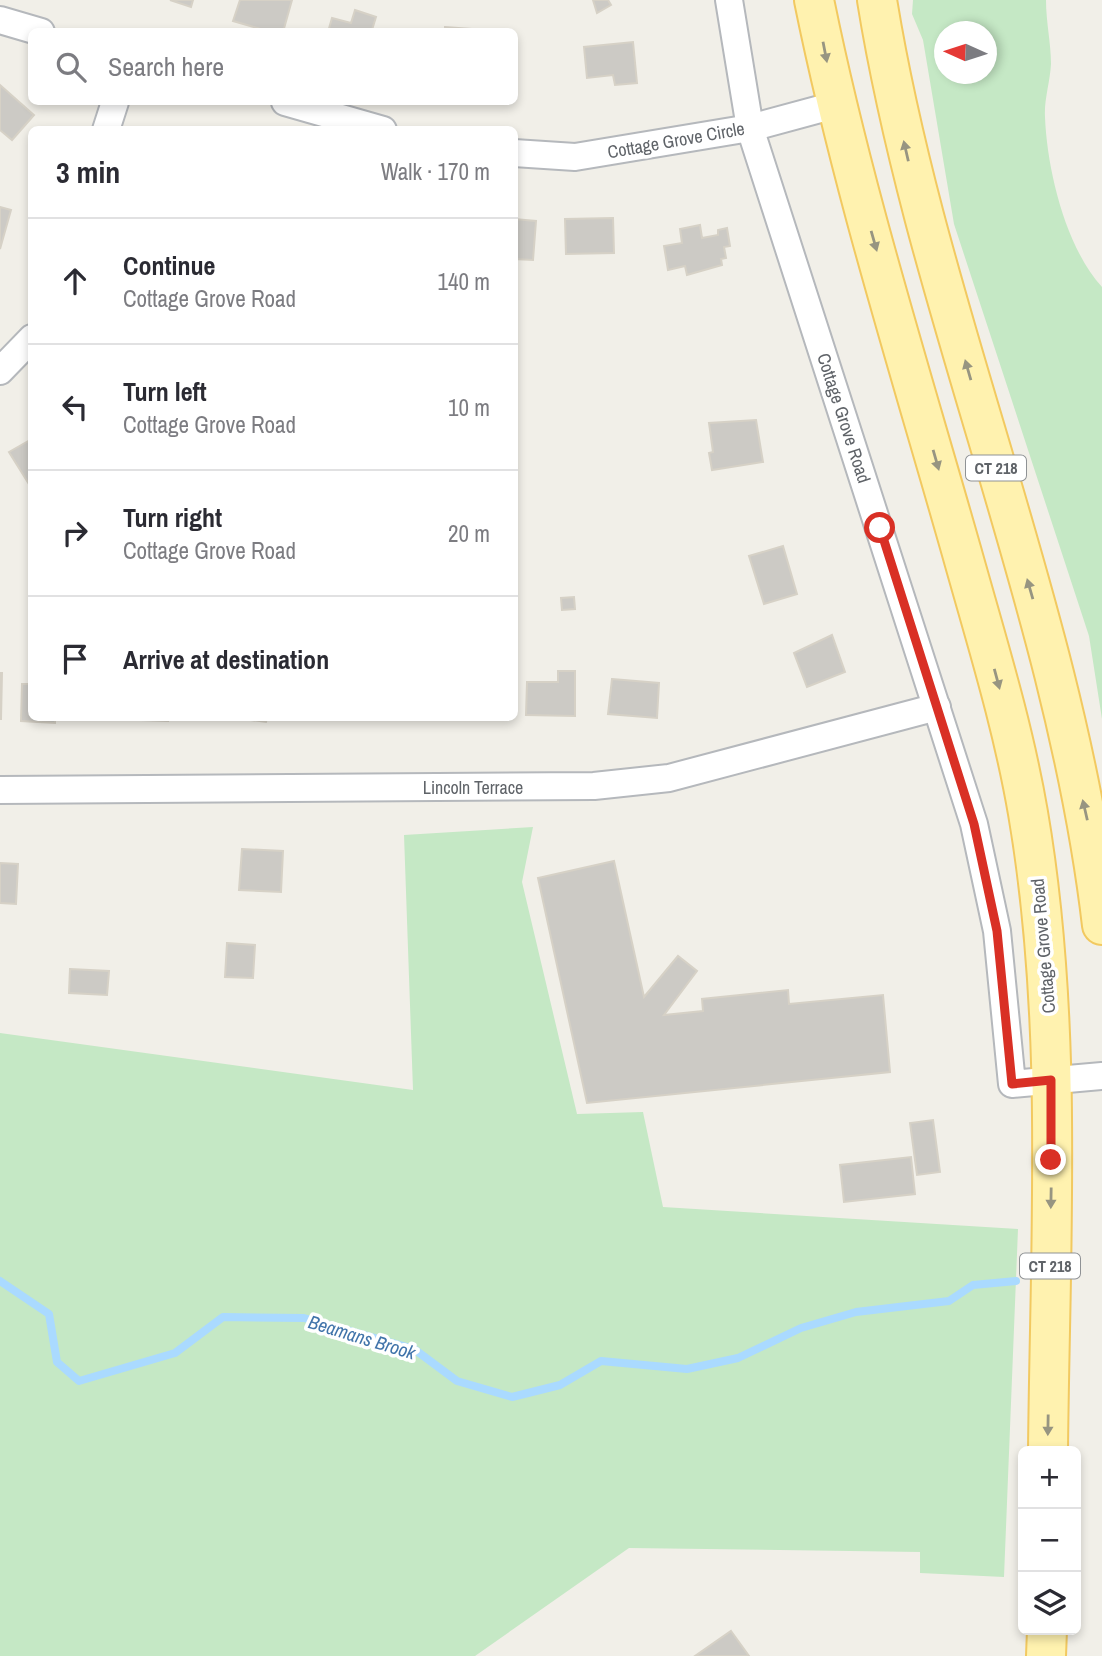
<!DOCTYPE html>
<meta charset="utf-8">
<style>
:root{--surface:#fff;--page:#f2f2f3;--text:#2b2b33;--muted:#7c7c81;--line:#e1e1e2}
body{margin:0;font-family:"Archivo Narrow",sans-serif;background:var(--page);color:var(--text)}
.controls{position:absolute;right:21px;bottom:21px;display:grid;overflow:hidden;border-radius:10px;box-shadow:0 4px 10px #0003}
.controls button{width:63px;height:63px;display:grid;place-items:center;padding:0;border:0;border-bottom:2px solid var(--line);background:var(--surface);color:var(--text);font:35px sans-serif}
.compass{position:absolute;left:934px;top:21px;width:63px;height:63px;border-radius:50%;background:var(--surface);box-shadow:0 4px 10px #0003;rotate:273deg}
.stop{position:absolute;width:21px;height:21px;margin:-16px;border:5px solid #d93025;border-radius:50%;background:#fff}
.stop.end{background:#d93025;border-color:#fff;box-shadow:0 2px 7px #0008}
.list{margin:0;padding:0;list-style:none}
h2{display:flex;justify-content:space-between;align-items:center;height:91px;margin:0;padding:0 28px;font-size:30px}
h2 small{font-size:23px;font-weight:400;color:var(--muted)}
.list li{display:grid;grid-template-columns:46px 1fr auto;gap:21px;align-items:center;box-sizing:border-box;height:126px;padding:0 28px;border-top:2px solid var(--line)}
.list b{display:block;font-size:26px;white-space:nowrap}
.list p{margin:0;font-size:23px;white-space:nowrap;color:var(--muted)}
.list em{font-size:23px;font-style:normal;color:var(--muted)}
.icon{flex:none;width:38px;height:38px;fill:none;stroke:currentColor;stroke-width:2;stroke-linecap:round;stroke-linejoin:round}
.map{position:relative;flex:none;width:1102px;height:1656px;overflow:hidden}
.search{position:absolute;background:var(--surface);box-shadow:0 4px 10px #0003;left:28px;top:28px;width:490px;height:77px;display:flex;align-items:center;gap:18px;box-sizing:border-box;padding:0 24px;border-radius:10px;color:var(--muted);font-size:26px}
.panel{position:absolute;background:var(--surface);box-shadow:0 4px 10px #0003;left:28px;top:126px;width:490px;height:595px;border-radius:10px}
.map>svg:first-child{display:block}
.green{fill:#c5e8c5;fill-rule:evenodd}
.lines{fill:none;stroke-linecap:round;stroke-linejoin:round}
.stream{stroke:#aadaff;stroke-width:8}
.building{fill:#cccac5;stroke:#d6d1c6;stroke-width:2}
.minor-casing{stroke:#b5b8bc;stroke-width:30}
.primary-casing{stroke:#f2c960;stroke-width:42}
.minor{stroke:#fff;stroke-width:26}
.primary{stroke:#fff2af;stroke-width:38}
.oneway{fill:#979581}
.route{stroke:#d93025;stroke-width:9}
.labels{text-anchor:middle;dominant-baseline:central;stroke-width:7;stroke-linejoin:round;paint-order:stroke}
.shield{fill:#fff;stroke:#8f9295;stroke-width:2}
.shield-label{font-size:16px;font-weight:bold;fill:#5f6368}
.street-label{font-size:18px;fill:#5f6368;stroke:#fff}
.water-label{font-size:19px;font-style:italic;fill:#4174aa;stroke:#fff}
</style>
<div class="map">
<svg width="1102" height="1656" viewBox="0 0 1102 1656">
<rect width="100%" height="100%" fill="#f1efe8"/>
<g class="green">
<path d="M 913,0 L 1046,0 C 1046,22 1051,43 1051,64 C 1050,82 1044,100 1045,117 C 1047,170 1066,248 1102,287 L 1102,719 L 1089,636 L 954,224 L 923,40 L 912,14 ZM 944,32 L 986,32 L 986,74 L 944,74 Z"/>
<polygon points="533,827 522,882 577,1114 643,1112 663,1207 1018,1229 1004,1577 920,1573 920,1552 629,1548 475,1656 0,1656 0,1033 413,1090 404,835"/>
</g>
<g class="lines">
<polyline class="stream" points="0,1281 49,1314 57,1362 79,1381 175,1353 223,1317 304,1318 414,1349 457,1381 512,1397 560,1385 601,1361 687,1369 738,1358 801,1328 856,1312 949,1301 973,1285 1016,1281"/>
</g>
<g class="building">
<polygon points="170,0 193,0 191,7"/>
<polygon points="240,0 292,0 283,32 271,32 233,21"/>
<polygon points="593,0 608,0 611,5 597,13"/>
<polygon points="355,10 376,17 372,30 377,32 328,32 332,18 351,23"/>
<polygon points="445,27 471,29 471,32 445,32"/>
<polygon points="633,42 637,83 615,85 613,75 587,78 584,47"/>
<polygon points="0,85 34,115 12,140 0,130"/>
<polygon points="0,207 11,210 0,249"/>
<polygon points="613,218 614,253 566,254 565,219"/>
<polygon points="514,219 536,221 533,260 514,259"/>
<polygon points="700,225 702,238 718,235 718,230 727,228 730,246 724,247 726,258 721,259 722,265 687,275 685,266 668,270 664,246 682,243 680,229"/>
<polygon points="756,420 763,462 712,470 709,453 713,452 709,423"/>
<polygon points="32,439 32,489 9,452"/>
<polygon points="783,546 797,594 764,604 749,556"/>
<polygon points="574,597 575,609 562,610 561,598"/>
<polygon points="832,635 845,672 807,687 794,653"/>
<polygon points="558,671 575,671 575,716 526,715 527,682 558,682"/>
<polygon points="0,673 2,673 1,719 0,719"/>
<polygon points="612,679 659,683 657,718 608,714"/>
<polygon points="22,684 32,684 32,718 55,718 55,723 21,721"/>
<polygon points="142,718 168,718 168,721 142,720"/>
<polygon points="237,718 267,718 266,722"/>
<polygon points="242,849 283,851 281,892 239,890"/>
<polygon points="614,861 644,997 678,956 697,971 664,1015 703,1011 702,999 788,990 789,1004 883,995 890,1072 587,1103 538,878"/>
<polygon points="0,863 18,864 16,904 0,903"/>
<polygon points="227,943 255,945 253,978 225,977"/>
<polygon points="70,969 109,971 107,995 69,993"/>
<polygon points="933,1120 940,1172 917,1175 910,1123"/>
<polygon points="911,1157 915,1194 844,1202 840,1165"/>
<polygon points="731,1631 749,1656 695,1656"/>
</g>
<g class="lines">
<g class="minor-casing">
<g id="minor">
<polyline points="729,0 750,128 974,824 997,931 1012,1084 1102,1076"/>
<polyline points="0,20 41,32"/>
<polyline points="285,102 383,130"/>
<polyline points="106,130 115,102"/>
<polyline points="514,153 575,157 750,128 835,105"/>
<polyline points="0,371 32,338"/>
<polyline points="0,790 594,786 669,778 937,707"/>
</g>
</g>
<g class="primary-casing">
<g id="primary">
<path d="M 814,0 C 852,187 910,370 962,553 C 986,639 1013,725 1028,813 C 1064,1023 1050,1239 1048,1451"/>
<path d="M 877,0 C 928,314 1065,609 1102,925"/>
<polyline points="1046,1656 1047,1630"/>
</g>
</g>
<use href="#minor" class="minor"/>
<use href="#primary" class="primary"/>
</g>
<defs><path id="oneway-solid" d="M-6-.8H1V-3.2L6.5 0L1 3.2V.8H-6Z" transform="scale(1.75)"/></defs>
<g class="oneway">
<use href="#oneway-solid" transform="translate(825 52) rotate(79)"/>
<use href="#oneway-solid" transform="translate(906 151) rotate(-103)"/>
<use href="#oneway-solid" transform="translate(874 241) rotate(74)"/>
<use href="#oneway-solid" transform="translate(968 370) rotate(-106)"/>
<use href="#oneway-solid" transform="translate(936 460) rotate(74)"/>
<use href="#oneway-solid" transform="translate(1030 589) rotate(-106)"/>
<use href="#oneway-solid" transform="translate(997 679) rotate(75)"/>
<use href="#oneway-solid" transform="translate(1085 810) rotate(-103)"/>
<use href="#oneway-solid" transform="translate(1051 1198) rotate(91)"/>
<use href="#oneway-solid" transform="translate(1048 1425) rotate(91)"/>
</g>
<g class="lines">
<polyline class="route" points="880,528 974,824 997,931 1012,1084 1051,1080 1051,1160"/>
</g>
<g class="labels">
<g class="shield">
<rect x="966" y="455.5" width="60" height="25" rx="5"/>
<rect x="1020" y="1253.5" width="60" height="25" rx="5"/>
</g>
<g class="shield-label">
<text x="996" y="468">CT 218</text>
<text x="1050" y="1266">CT 218</text>
</g>
<g class="street-label">
<text transform="translate(676 140) rotate(-10)">Cottage Grove Circle</text>
<text transform="translate(844 418) rotate(72)">Cottage Grove Road</text>
<text x="473" y="787">Lincoln Terrace</text>
<text transform="translate(1043 946) rotate(-95)">Cottage Grove Road</text>
</g>
<g class="water-label">
<text transform="translate(362 1337) rotate(17)">Beamans Brook</text>
</g>
</g>
</svg>
<div class="controls">
<button>+</button>
<button>−</button>
<button><svg class="icon" aria-label="layers" viewBox="0 0 24 24"><path d="M12 4l9 5-9 5-9-5zM3 14l9 5 9-5"/></svg></button>
</div>
<svg class="compass" viewBox="-18 -18 36 36"><path d="M0-13l5 13h-10z" fill="#e53935"/><path d="M0 13l5-13h-10z" fill="#7c7c81"/></svg>
<div class="stop" style="left:880px;top:528px"></div>
<div class="stop end" style="left:1051px;top:1160px"></div>
<div class="search"><svg class="icon" aria-label="search" viewBox="0 0 24 24"><circle cx="10" cy="10" r="6"/><path d="M15 15l6 6"/></svg>Search here</div>
<section class="panel">
<h2>3 min<small>Walk · 170 m</small></h2>
<ul class="list">
<li><svg class="icon" aria-label="ahead" viewBox="0 0 24 24"><path d="M12 20V5M6 11l6-6 6 6"/></svg><div><b>Continue</b><p>Cottage Grove Road</p></div><em>140 m</em></li>
<li><svg class="icon" aria-label="left" viewBox="0 0 24 24"><path d="M17 20v-9H6M10 6l-5 5 5 5"/></svg><div><b>Turn left</b><p>Cottage Grove Road</p></div><em>10 m</em></li>
<li><svg class="icon" aria-label="right" viewBox="0 0 24 24"><path d="M7 20v-9h11M14 6l5 5-5 5"/></svg><div><b>Turn right</b><p>Cottage Grove Road</p></div><em>20 m</em></li>
<li><svg class="icon" aria-label="arrive" viewBox="0 0 24 24"><path d="M6 21V4h12l-3 4 3 4H6"/></svg><div><b>Arrive at destination</b></div></li>
</ul>
</section>
</div>
